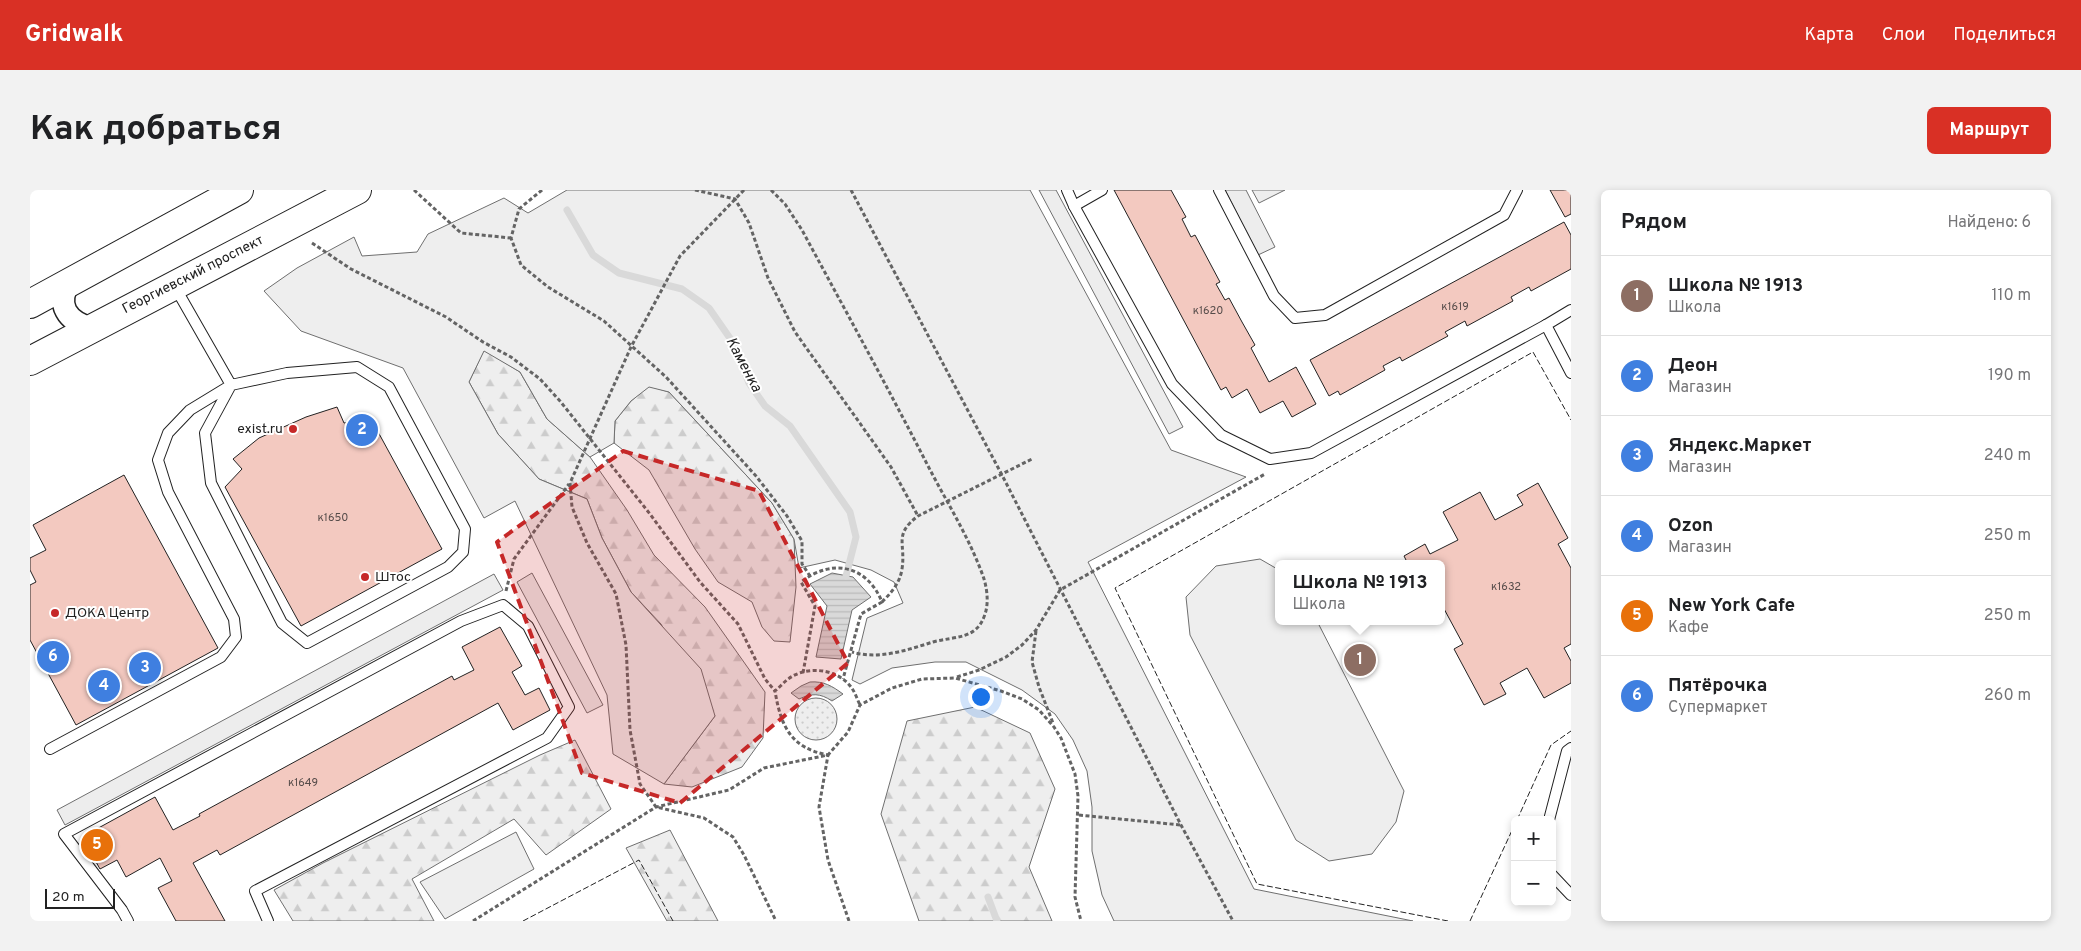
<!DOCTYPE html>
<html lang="ru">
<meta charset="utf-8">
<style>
:root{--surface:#fff;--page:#f2f2f2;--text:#202124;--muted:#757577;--line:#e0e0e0;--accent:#d93025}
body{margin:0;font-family:Overpass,sans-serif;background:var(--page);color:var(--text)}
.controls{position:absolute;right:15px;bottom:15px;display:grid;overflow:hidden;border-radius:8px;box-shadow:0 2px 8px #0003}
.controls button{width:45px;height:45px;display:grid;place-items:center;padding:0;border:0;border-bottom:1px solid var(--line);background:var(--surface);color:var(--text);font:25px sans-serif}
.scale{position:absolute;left:15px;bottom:12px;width:70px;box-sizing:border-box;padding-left:5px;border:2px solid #222;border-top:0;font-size:14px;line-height:18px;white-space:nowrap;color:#222;-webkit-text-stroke:4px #fff;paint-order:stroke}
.you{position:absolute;left:950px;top:506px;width:18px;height:18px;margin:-12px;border:4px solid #fff;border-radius:50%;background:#1a73e8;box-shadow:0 0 0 8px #1a73e833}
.badge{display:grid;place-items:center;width:32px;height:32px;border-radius:50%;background:var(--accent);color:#fff;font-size:16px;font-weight:700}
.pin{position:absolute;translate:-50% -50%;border:2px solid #fff;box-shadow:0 1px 5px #0006}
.popup{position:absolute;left:1245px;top:370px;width:170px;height:65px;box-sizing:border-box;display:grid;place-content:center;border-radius:8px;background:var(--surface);filter:drop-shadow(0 1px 4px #0005);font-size:16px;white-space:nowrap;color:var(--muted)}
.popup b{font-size:19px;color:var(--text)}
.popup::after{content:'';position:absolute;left:50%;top:100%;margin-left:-10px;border:10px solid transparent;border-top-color:var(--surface)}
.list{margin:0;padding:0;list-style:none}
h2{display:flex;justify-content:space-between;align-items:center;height:65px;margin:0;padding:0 20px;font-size:21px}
h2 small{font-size:16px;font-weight:400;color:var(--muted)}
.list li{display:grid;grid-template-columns:32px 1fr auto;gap:15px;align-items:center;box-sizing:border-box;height:80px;padding:0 20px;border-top:1px solid var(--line)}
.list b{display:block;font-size:19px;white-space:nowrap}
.list p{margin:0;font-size:16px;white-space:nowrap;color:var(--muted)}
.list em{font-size:16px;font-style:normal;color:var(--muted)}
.map{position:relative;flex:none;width:1541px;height:731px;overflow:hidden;border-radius:8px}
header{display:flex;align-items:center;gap:30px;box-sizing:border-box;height:70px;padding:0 25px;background:var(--accent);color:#fff}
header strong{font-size:24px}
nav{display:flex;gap:28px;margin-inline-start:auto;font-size:18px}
.intro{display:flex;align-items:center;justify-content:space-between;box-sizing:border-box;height:120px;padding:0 30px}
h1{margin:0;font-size:35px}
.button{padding:12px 22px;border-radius:8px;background:var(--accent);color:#fff;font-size:18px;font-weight:700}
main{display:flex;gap:30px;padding:0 30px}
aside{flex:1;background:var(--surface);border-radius:8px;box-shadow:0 2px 8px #0003}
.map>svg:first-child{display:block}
.grass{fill:url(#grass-dots);stroke:#6f6f6f}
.forest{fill:url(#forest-firs);stroke:#6f6f6f}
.park{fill:#eee;stroke:#6f6f6f}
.parking{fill:#ededed;stroke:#6f6f6f}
.water{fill:url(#water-rules);stroke:#6f6f6f}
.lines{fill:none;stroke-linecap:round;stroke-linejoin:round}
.stream{stroke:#d9d9d9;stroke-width:7}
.building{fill:#f3c9c0;stroke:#222}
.lane-casing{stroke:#222;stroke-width:12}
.street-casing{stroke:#222;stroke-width:24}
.primary-casing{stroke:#222;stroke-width:30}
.path{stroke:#646464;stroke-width:3;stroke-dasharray:4 2.5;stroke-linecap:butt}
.lane{stroke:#fff;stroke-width:10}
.street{stroke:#fff;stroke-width:21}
.primary{stroke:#fff;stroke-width:28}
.fence{stroke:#222;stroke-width:1;stroke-dasharray:6 2.5;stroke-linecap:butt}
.marked{fill:#c62828;fill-opacity:0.2;stroke:#c62828;stroke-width:4;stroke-dasharray:10 6;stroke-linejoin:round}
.poi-dot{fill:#c62828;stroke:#fff;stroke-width:2}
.labels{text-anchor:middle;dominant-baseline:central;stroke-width:4;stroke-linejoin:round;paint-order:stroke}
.number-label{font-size:11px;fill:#564c4a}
.street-label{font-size:14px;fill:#222;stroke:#fff}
.poi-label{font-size:14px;fill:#222;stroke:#fff;text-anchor:start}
.water-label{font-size:15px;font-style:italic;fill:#222;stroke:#fff}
</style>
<header>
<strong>Gridwalk</strong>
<nav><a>Карта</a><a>Слои</a><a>Поделиться</a></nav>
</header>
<div class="intro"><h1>Как добраться</h1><a class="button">Маршрут</a></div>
<main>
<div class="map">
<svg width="1541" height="731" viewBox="0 0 1541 731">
<defs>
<pattern id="grass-dots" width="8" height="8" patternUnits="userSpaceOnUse" patternTransform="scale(1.25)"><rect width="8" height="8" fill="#eee"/><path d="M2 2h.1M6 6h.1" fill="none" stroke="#ccc" stroke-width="1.8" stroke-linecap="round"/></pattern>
<pattern id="forest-firs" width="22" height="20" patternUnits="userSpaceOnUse" patternTransform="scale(1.25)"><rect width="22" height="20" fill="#eee"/><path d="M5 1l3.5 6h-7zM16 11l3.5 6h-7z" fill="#ccc"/></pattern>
<pattern id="water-rules" width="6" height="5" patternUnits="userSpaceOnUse" patternTransform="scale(1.25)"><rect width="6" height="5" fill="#d9d9d9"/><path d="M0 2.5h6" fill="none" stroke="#bababa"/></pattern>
</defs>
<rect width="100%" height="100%" fill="#fff"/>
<circle class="grass" cx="786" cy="529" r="21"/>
<g class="forest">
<polygon points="454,160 490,182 517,229 560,267 597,320 624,365 675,417 735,502 733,548 712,577 662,597 634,594 685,526 631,434 601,402 572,348 557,309 509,289 468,244 439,192"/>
<polygon points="619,196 639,202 742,313 764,349 766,397 760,452 744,451 732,437 722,412 688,392 665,359 619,280 584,253 585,231 601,211"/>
<polygon points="945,517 1000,543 1025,599 999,677 1022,731 889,731 851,624 877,531"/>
<polygon points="545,550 581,619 516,665 484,629 382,689 404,731 263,731 244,700 293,673 510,565"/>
<polygon points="640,640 688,731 637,731 596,658"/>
</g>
<g class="park">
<polygon points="537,0 1000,0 1141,260 1216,287 1058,372 1224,699 1383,731 1084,731 1072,705 1062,661 1062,617 1057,581 1043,550 1025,524 992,500 936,472 905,472 862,478 830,494 822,490 837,428 873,413 864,392 841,380 805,370 769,378 764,349 742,313 639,202 619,197 601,211 585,231 584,253 560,267 517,229 490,182 454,161 439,192 468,244 509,289 557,309 572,348 601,402 671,479 685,526 634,594 583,564 577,505 485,311 454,328 373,178 271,141 234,101 267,78 324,47 332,66 387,62 398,44 474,8 498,23"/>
<polygon points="1222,0 1255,0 1229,13"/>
<polygon points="1230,369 1249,380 1249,431 1287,431 1374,601 1366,632 1342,664 1299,671 1266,650 1160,445 1156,407 1186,376"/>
<polygon points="486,642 504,679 415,729 390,692"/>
</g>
<g class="parking">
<polygon points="1009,0 1026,0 1153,237 1139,244"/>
<polygon points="1195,0 1216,0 1245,57 1228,65"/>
<polygon points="502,383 573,515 557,523 487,392"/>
<polygon points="464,384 473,400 35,635 27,620"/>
</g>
<g class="water">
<polygon points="802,383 823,387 841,407 822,420 811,469 786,467 797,416 780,394"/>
<path d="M 780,492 C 794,491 802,496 813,504 L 802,511 C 790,503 782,503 769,509 L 761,503 L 771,496 Z"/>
</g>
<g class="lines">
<g class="stream">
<polyline points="537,20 563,65 589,83 652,99 679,118 704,154 719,193 735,216 760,236 820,322 826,347 816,386"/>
<polyline points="958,707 967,731"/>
</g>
</g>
<g class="building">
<polygon points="1084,0 1141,0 1156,27 1152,29 1161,47 1165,45 1190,92 1186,94 1195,110 1199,108 1212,132 1225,155 1221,158 1239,192 1266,177 1286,214 1262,227 1253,211 1230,223 1217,199 1202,208 1196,197 1191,200"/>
<polygon points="1520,0 1541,0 1541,24 1535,27"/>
<polygon points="1534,32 1541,45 1541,79 1501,101 1499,97 1481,107 1483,111 1437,136 1435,131 1415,142 1418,146 1372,171 1370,167 1353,176 1355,180 1310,205 1308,201 1299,206 1280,170"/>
<polygon points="307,217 314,233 341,229 412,359 271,436 195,297 212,279 203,269 229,248 276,227"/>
<polygon points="94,285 188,458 46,535 0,450 0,395 6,392 0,380 0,368 16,360 3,335"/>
<polygon points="1508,293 1538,348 1528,354 1541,378 1541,454 1534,458 1541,471 1541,493 1514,508 1497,478 1470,493 1476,504 1454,515 1424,459 1433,454 1413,417 1411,418 1411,374 1378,374 1374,366 1395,354 1400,364 1428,350 1413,322 1450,302 1465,330 1493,315 1487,305"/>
<polygon points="470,437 492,476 482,482 495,505 509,498 520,520 483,540 468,513 190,665 187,660 163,673 195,731 146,731 128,698 142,691 130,668 96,687 87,670 70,679 52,647 125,607 143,640 170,626 169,624 422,486 424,490 444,480 432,457"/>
</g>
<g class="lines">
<g class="lane-casing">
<g id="lane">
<polyline points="1037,0 1044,16 1142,194 1191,245 1240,269 1281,263 1516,135"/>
<polyline points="1189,0 1244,106 1265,128 1295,125 1474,25 1487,0"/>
<polyline points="1044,16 1072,0"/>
<polyline points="1541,120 1516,135 1541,183"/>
<polyline points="20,559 191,467 206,447 204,429 138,302 128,270 138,243 160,220 201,195 257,183 327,177 359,197 435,339 433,362 418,377 277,453 252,433 181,293 175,243 201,195 145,97"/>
<polyline points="1519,630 1537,561 1541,558"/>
<polyline points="1522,685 1541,705"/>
<polyline points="98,731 92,720 34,644 431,431 473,415 498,436 539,517 517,548 225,701 238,731"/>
</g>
</g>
<g class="street-casing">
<path id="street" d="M 39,93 C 26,115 37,131 61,138"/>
</g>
<g class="primary-casing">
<g id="primary">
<polyline points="0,114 209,0"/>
<polyline points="0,171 327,0"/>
</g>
</g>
<g class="path">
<polyline points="384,0 431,43 481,48"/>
<polyline points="512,0 489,19 481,48 491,75 518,97 574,131 636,187 726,286 757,326 772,351 772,374 780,386"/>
<polyline points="665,0 705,9 719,33 738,88 765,142 861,277 888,326"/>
<polyline points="714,0 650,66 601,157 540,293 542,317 557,353 586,404 596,455 600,540 610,594 626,617 674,628 703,647 714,665 746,731"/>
<path d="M 741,0 L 755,14 L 772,40 C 814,118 857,196 897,274 C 916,311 939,347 953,386 C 957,397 959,413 955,424 C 947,450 925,446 903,452 C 877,460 849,470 822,462"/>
<polyline points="821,0 972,285 1151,635 1203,731"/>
<polyline points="282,53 321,79 416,127 453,152 481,167 510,189 530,211 620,324 670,392 708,434 735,489 745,501"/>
<polyline points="476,401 484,369 539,294"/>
<path d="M 852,412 C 861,403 870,393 872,379 C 876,353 863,345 888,326 L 1002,269"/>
<polyline points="1006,441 1002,472 1009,497 1023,533"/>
<path d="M 773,483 L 785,416 L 771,392 C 802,368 837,375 852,412 L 831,424 L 813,489"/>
<polyline points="927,487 949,480 976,467 992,455 1006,440 1030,400 1235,284"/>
<polyline points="1049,625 1151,635"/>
<polyline points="443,731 626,617 699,600 734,578 798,565 818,542 830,515 862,498 892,489 925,488 971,501 992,509 1009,520 1024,537 1031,548 1045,584 1048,606 1045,707 1051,731"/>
<path d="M 819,731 L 798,670 L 789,617 L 798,565 C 761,558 751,537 745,501 C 749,498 753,493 757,490 C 775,475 807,478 821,497 C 825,502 827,509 830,515"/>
</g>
<use href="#lane" class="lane"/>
<use href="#street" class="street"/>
<use href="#primary" class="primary"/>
<g class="fence">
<polyline points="1487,630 1521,555 1541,541"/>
<polyline points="493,731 609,670 643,731"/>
<polyline points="1418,731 1227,694 1085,398 1503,162 1541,230"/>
<polyline points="1440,731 1485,634"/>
</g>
</g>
<path class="marked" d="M 593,261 L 729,301 L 818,473 L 650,613 L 552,583 L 467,352 Z"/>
<g class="poi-dot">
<circle cx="263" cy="239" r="5"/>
<circle cx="335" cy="387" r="5"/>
<circle cx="25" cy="423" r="5"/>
</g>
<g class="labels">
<g class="number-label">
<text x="1425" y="117">к1619</text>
<text x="1178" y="121">к1620</text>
<text x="303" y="328">к1650</text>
<text x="1476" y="397">к1632</text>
<text x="273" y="593">к1649</text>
</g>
<g class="street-label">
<text transform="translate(163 85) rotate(-27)">Георгиевский проспект</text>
</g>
<g class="poi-label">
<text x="253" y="239" text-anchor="end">exist.ru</text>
<text x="345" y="387">Штос</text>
<text x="35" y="423">ДОКА Центр</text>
</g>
<g class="water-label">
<text transform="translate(713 175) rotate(62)">Каменка</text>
</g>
</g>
</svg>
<div class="controls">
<button>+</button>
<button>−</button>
</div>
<div class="scale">20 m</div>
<div class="you"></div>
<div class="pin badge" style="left:1330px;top:470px;background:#8d6e63">1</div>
<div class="popup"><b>Школа № 1913</b>Школа</div>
<div class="pin badge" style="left:332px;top:240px;background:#3f7fe0">2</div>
<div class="pin badge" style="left:115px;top:478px;background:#3f7fe0">3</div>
<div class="pin badge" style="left:74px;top:496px;background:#3f7fe0">4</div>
<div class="pin badge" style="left:67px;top:655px;background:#e8710a">5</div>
<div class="pin badge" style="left:23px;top:467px;background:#3f7fe0">6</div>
</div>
<aside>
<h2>Рядом<small>Найдено: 6</small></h2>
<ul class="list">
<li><span class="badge" style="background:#8d6e63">1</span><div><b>Школа № 1913</b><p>Школа</p></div><em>110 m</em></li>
<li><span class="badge" style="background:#3f7fe0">2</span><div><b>Деон</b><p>Магазин</p></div><em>190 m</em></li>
<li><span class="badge" style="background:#3f7fe0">3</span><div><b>Яндекс.Маркет</b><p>Магазин</p></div><em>240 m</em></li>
<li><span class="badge" style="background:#3f7fe0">4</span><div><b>Ozon</b><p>Магазин</p></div><em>250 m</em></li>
<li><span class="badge" style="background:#e8710a">5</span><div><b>New York Cafe</b><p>Кафе</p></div><em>250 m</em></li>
<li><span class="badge" style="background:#3f7fe0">6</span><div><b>Пятёрочка</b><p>Супермаркет</p></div><em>260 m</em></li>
</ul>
</aside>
</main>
